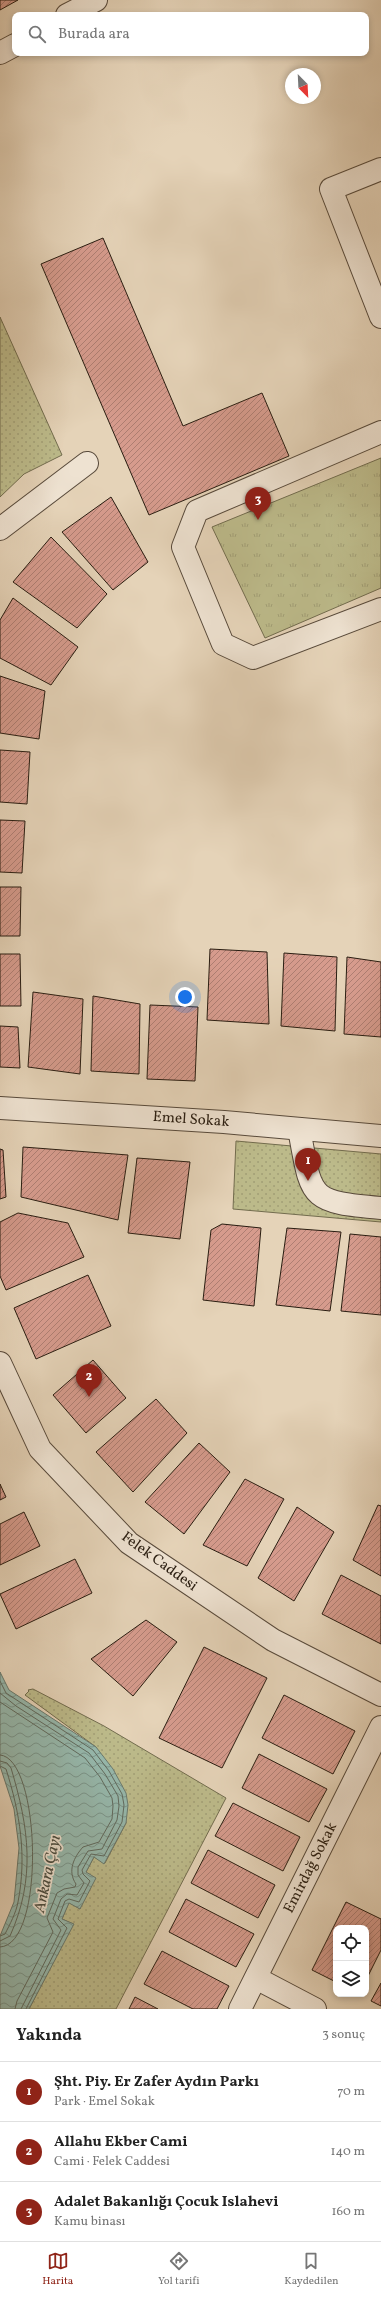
<!DOCTYPE html>
<html lang="tr">
<meta charset="utf-8">
<style>
:root{--surface:#fff;--page:#f6f6f6;--text:#222;--muted:#767676;--line:#e0e0e0;--accent:#8f2418}
body{margin:0;font-family:Vollkorn,serif;background:var(--page);color:var(--text)}
.controls{position:absolute;right:12px;bottom:12px;display:grid;overflow:hidden;border-radius:8px;box-shadow:0 2px 6px #0003}
.controls button{width:36px;height:36px;display:grid;place-items:center;padding:0;border:0;border-bottom:1px solid var(--line);background:var(--surface);color:var(--text);font:20px sans-serif}
.compass{position:absolute;left:285px;top:68px;width:36px;height:36px;border-radius:50%;background:var(--surface);box-shadow:0 2px 6px #0003;rotate:156deg}
.you{position:absolute;left:185px;top:997px;width:14px;height:14px;margin:-10px;border:3px solid #fff;border-radius:50%;background:#1a73e8;box-shadow:0 0 0 6px #1a73e833}
.badge{display:grid;place-items:center;width:26px;height:26px;border-radius:50%;background:var(--accent);color:#fff;font-size:13px;font-weight:700}
.pin{position:absolute;translate:-50% -33px;filter:drop-shadow(0 1px 2px #0008)}
.pin::after{content:'';position:absolute;top:21px;width:14px;height:12px;background:inherit;clip-path:polygon(0 0,100% 0,50% 100%)}
.list{margin:0;padding:0;list-style:none}
h2{display:flex;justify-content:space-between;align-items:center;height:52px;margin:0;padding:0 16px;font-size:17px}
h2 small{font-size:13px;font-weight:400;color:var(--muted)}
.list li{display:grid;grid-template-columns:26px 1fr auto;gap:12px;align-items:center;box-sizing:border-box;height:60px;padding:0 16px;border-top:1px solid var(--line)}
.list b{display:block;font-size:15px;white-space:nowrap}
.list p{margin:0;font-size:13px;white-space:nowrap;color:var(--muted)}
.list em{font-size:13px;font-style:normal;color:var(--muted)}
.icon{flex:none;width:22px;height:22px;fill:none;stroke:currentColor;stroke-width:2;stroke-linecap:round;stroke-linejoin:round}
.map{position:relative;flex:none;width:381px;height:2009px;overflow:hidden}
.search{position:absolute;background:var(--surface);box-shadow:0 2px 6px #0003;left:12px;right:12px;top:12px;height:44px;display:flex;align-items:center;gap:10px;box-sizing:border-box;padding:0 14px;border-radius:8px;color:var(--muted);font-size:15px}
.sheet{height:232px;background:var(--surface)}
nav{display:flex;justify-content:space-around;align-items:center;box-sizing:border-box;height:56px;border-top:1px solid var(--line);background:var(--surface);font-size:11px;color:var(--muted)}
nav a{display:grid;justify-items:center;gap:2px}
nav .on{color:var(--accent)}
.map>svg:first-child{display:block}
.grass{fill:url(#grass-tufts);stroke:#726c4e}
.park{fill:url(#park-dots);stroke:#726c4e}
.water{fill:url(#water-waves);stroke:#6a7a6e}
.lines{fill:none;stroke-linecap:round;stroke-linejoin:round}
.shore{stroke:#606a5e;stroke-width:1}
.building{fill:url(#building-hatch);stroke:#291d11}
.minor-casing{stroke:#584a3b;stroke-width:24}
.tertiary-casing{stroke:#584a3b;stroke-width:24}
.minor{stroke:#eee2d1;stroke-width:22}
.tertiary{stroke:#eee2d1;stroke-width:22}
.labels{text-anchor:middle;dominant-baseline:central;stroke-width:3.5;stroke-linejoin:round;paint-order:stroke}
.street-label{font-size:15px;fill:#291d11;stroke:#eee2d1}
.water-label{font-size:16px;font-style:italic;fill:#4a4c40;stroke:#eee2d1}
</style>
<div class="map">
<svg width="381" height="2009" viewBox="0 0 381 2009">
<defs>
<pattern id="grass-tufts" width="24" height="20" patternUnits="userSpaceOnUse"><rect width="24" height="20" fill="#bcba8a"/><path d="M3 7l-1-3M5 7V3M7 7l1-3M15 17l-1-3M17 17v-4M19 17l1-3" fill="none" stroke="#a29f76"/></pattern>
<pattern id="park-dots" width="8" height="8" patternUnits="userSpaceOnUse"><rect width="8" height="8" fill="#bcba8a"/><path d="M2 2h.1M6 6h.1" fill="none" stroke="#a29f76" stroke-width="1.8" stroke-linecap="round"/></pattern>
<pattern id="water-waves" width="16" height="10" patternUnits="userSpaceOnUse"><rect width="16" height="10" fill="#96b8ac"/><path d="M0 5q4-4 8 0t8 0" fill="none" stroke="#7a958b"/></pattern>
<pattern id="building-hatch" width="6" height="6" patternUnits="userSpaceOnUse"><rect width="6" height="6" fill="#d69b8d"/><path d="M-1 1l2-2M0 6l6-6M5 7l2-2" fill="none" stroke="#ae7e72"/></pattern>
</defs>
<rect width="100%" height="100%" fill="#e5d3b8"/>
<filter id="stains"><feTurbulence type="fractalNoise" baseFrequency=".005" numOctaves="4"/><feColorMatrix values="0 0 0 0 .2 0 0 0 0 .09 0 0 0 0 .02 0 0 0 .5 -.17"/></filter>
<radialGradient id="worn" r=".72"><stop offset=".6" stop-color="#630" stop-opacity="0"/><stop offset="1" stop-color="#630" stop-opacity=".3"/></radialGradient>
<polygon class="grass" points="381,458 381,588 265,638 212,527"/>
<g class="park">
<polygon points="0,317 62,455 24,474 0,497"/>
<polygon points="236,1141 381,1154 381,1222 233,1209"/>
<polygon points="33,1689 104,1726 226,1798 116,2009 29,2009 73,1924 62,1919 69,1902 80,1909 86,1872 94,1857 105,1863 126,1823 96,1747 25,1695 29,1691 28,1690"/>
</g>
<polygon class="water" points="0,1672 9,1690 96,1747 113,1769 126,1793 128,1805 126,1823 104,1864 94,1857 86,1872 96,1878 80,1909 69,1903 62,1919 74,1924 29,2009 0,2009 0,1936 14,1902 19,1848 14,1809 0,1766"/>
<g class="lines">
<g class="shore">
<polyline points="0,1681 6,1693 93,1750 109,1771 122,1794 124,1805 122,1822 104,1856 91,1854 82,1870 83,1874 90,1881 79,1902 69,1899 65,1901 58,1919 67,1928 26,2009"/>
<polyline points="0,1693 16,1706 89,1753 105,1774 118,1796 119,1806 117,1820 102,1849 88,1851 78,1867 78,1875 84,1883 77,1895 67,1894 61,1899 53,1919 61,1930 21,2009"/>
<path d="M 0,1702 L 85,1758 L 100,1777 L 112,1798 L 113,1806 L 112,1819 L 99,1842 L 83,1847 C 74,1857 67,1871 76,1884 L 75,1887 L 64,1889 L 57,1893 L 47,1918 L 53,1932 L 17,2001 L 15,2009"/>
<path d="M 0,1755 C 41,1757 46,1946 0,1947"/>
<path d="M 0,1761 L 7,1763 L 11,1768 C 29,1828 36,1878 10,1936 L 0,1941"/>
<path d="M 0,1766 L 6,1769 C 20,1813 27,1856 18,1902 C 16,1913 10,1924 5,1934 L 0,1936"/>
</g>
</g>
<g class="building">
<polygon points="0,0 18,0 0,10"/>
<polygon points="103,238 183,426 262,393 289,456 149,515 41,264"/>
<polygon points="111,497 148,562 113,590 62,532"/>
<polygon points="51,537 107,594 77,628 13,582"/>
<polygon points="13,598 78,647 51,685 0,658 0,620"/>
<polygon points="0,676 45,691 39,739 0,733"/>
<polygon points="0,750 30,752 27,804 0,802"/>
<polygon points="0,820 25,821 22,873 0,872"/>
<polygon points="0,887 21,887 20,936 0,936"/>
<polygon points="210,949 267,952 269,1024 207,1020"/>
<polygon points="284,953 337,957 335,1031 281,1026"/>
<polygon points="0,954 20,954 21,1006 0,1006"/>
<polygon points="347,957 381,962 381,1037 344,1034"/>
<polygon points="33,992 83,999 80,1074 28,1067"/>
<polygon points="93,996 140,1004 139,1074 91,1071"/>
<polygon points="150,1005 198,1007 195,1081 147,1079"/>
<polygon points="0,1026 18,1027 20,1068 0,1067"/>
<polygon points="23,1147 128,1155 118,1220 21,1197"/>
<polygon points="0,1149 3,1150 6,1197 0,1199"/>
<polygon points="137,1158 190,1162 180,1239 128,1233"/>
<polygon points="18,1213 68,1223 84,1257 6,1290 0,1276 0,1222"/>
<polygon points="222,1224 261,1228 254,1306 203,1300 211,1230"/>
<polygon points="287,1228 341,1232 330,1311 276,1305"/>
<polygon points="350,1234 381,1237 381,1315 341,1311"/>
<polygon points="88,1275 111,1326 36,1359 14,1308"/>
<polygon points="93,1360 126,1398 86,1433 53,1395"/>
<polygon points="156,1399 187,1433 133,1492 96,1452"/>
<polygon points="199,1443 230,1472 184,1534 145,1502"/>
<polygon points="245,1479 284,1499 247,1566 203,1545"/>
<polygon points="0,1484 6,1497 0,1500"/>
<polygon points="378,1505 381,1506 381,1576 353,1560"/>
<polygon points="297,1507 334,1532 294,1601 258,1578"/>
<polygon points="24,1512 40,1546 0,1565 0,1524"/>
<polygon points="75,1559 92,1593 16,1629 0,1594"/>
<polygon points="341,1575 381,1596 381,1644 322,1614"/>
<polygon points="146,1620 177,1642 133,1696 91,1659"/>
<polygon points="204,1647 267,1678 222,1768 159,1738"/>
<polygon points="284,1695 355,1731 333,1774 262,1738"/>
<polygon points="259,1754 327,1789 309,1822 242,1788"/>
<polygon points="233,1803 300,1837 283,1871 215,1836"/>
<polygon points="208,1850 275,1885 258,1918 191,1883"/>
<polygon points="186,1899 254,1934 236,1967 169,1932"/>
<polygon points="346,1902 381,1919 381,1950 366,1980 366,1928 336,1928 336,1982 312,1970"/>
<polygon points="162,1951 229,1986 217,2009 193,2009 144,1984"/>
<polygon points="381,1983 381,2006 371,2001"/>
<polygon points="135,1997 158,2009 129,2009"/>
</g>
<g class="lines">
<g class="minor-casing">
<g id="minor">
<polyline points="381,169 331,189 381,317"/>
<polyline points="381,432 197,511 183,547 223,644 253,658 381,609"/>
<polyline points="0,529 87,463"/>
<polyline points="0,1108 224,1122 381,1136"/>
<path d="M 299,1129 C 312,1198 307,1202 381,1208"/>
<polyline points="256,1978 315,2009"/>
<polyline points="240,2009 381,1727"/>
</g>
</g>
<g class="tertiary-casing">
<g id="tertiary">
<polyline points="67,15 96,0"/>
<polyline points="0,53 15,45"/>
<polyline points="0,1363 40,1449 129,1543 273,1640 381,1695"/>
</g>
</g>
<use href="#minor" class="minor"/>
<use href="#tertiary" class="tertiary"/>
</g>
<g class="labels">
<g class="street-label">
<text transform="translate(191 1120) rotate(4)">Emel Sokak</text>
<text transform="translate(159 1562) rotate(36)">Felek Caddesi</text>
<text transform="translate(311 1868) rotate(-63)">Emirdağ Sokak</text>
</g>
<g class="water-label">
<text transform="translate(48 1874) rotate(-78)">Ankara Çayı</text>
</g>
</g>
<rect width="100%" height="100%" filter="url(#stains)"/>
<rect width="100%" height="100%" fill="url(#worn)"/>
</svg>
<div class="controls">
<button><svg class="icon" aria-label="locate" viewBox="0 0 24 24"><circle cx="12" cy="12" r="6"/><path d="M12 2v4M12 18v4M2 12h4M18 12h4"/></svg></button>
<button><svg class="icon" aria-label="layers" viewBox="0 0 24 24"><path d="M12 4l9 5-9 5-9-5zM3 14l9 5 9-5"/></svg></button>
</div>
<svg class="compass" viewBox="-18 -18 36 36"><path d="M0-13l5 13h-10z" fill="#e53935"/><path d="M0 13l5-13h-10z" fill="#767676"/></svg>
<div class="you"></div>
<div class="pin badge" style="left:308px;top:1181px">1</div>
<div class="pin badge" style="left:89px;top:1397px">2</div>
<div class="pin badge" style="left:258px;top:520px">3</div>
<div class="search"><svg class="icon" aria-label="search" viewBox="0 0 24 24"><circle cx="10" cy="10" r="6"/><path d="M15 15l6 6"/></svg>Burada ara</div>
</div>
<section class="sheet">
<h2>Yakında<small>3 sonuç</small></h2>
<ul class="list">
<li><span class="badge">1</span><div><b>Şht. Piy. Er Zafer Aydın Parkı</b><p>Park · Emel Sokak</p></div><em>70 m</em></li>
<li><span class="badge">2</span><div><b>Allahu Ekber Cami</b><p>Cami · Felek Caddesi</p></div><em>140 m</em></li>
<li><span class="badge">3</span><div><b>Adalet Bakanlığı Çocuk Islahevi</b><p>Kamu binası</p></div><em>160 m</em></li>
</ul>
</section>
<nav>
<a class="on"><svg class="icon" aria-label="map" viewBox="0 0 24 24"><path d="M3 6l6-2 6 2 6-2v14l-6 2-6-2-6 2zM9 4v14M15 6v14"/></svg>Harita</a>
<a><svg class="icon" aria-label="directions" viewBox="0 0 24 24"><path d="M12 3l9 9-9 9-9-9zM9 14v-3h6M13 9l2 2-2 2"/></svg>Yol tarifi</a>
<a><svg class="icon" aria-label="saved" viewBox="0 0 24 24"><path d="M7 4h10v16l-5-4-5 4z"/></svg>Kaydedilen</a>
</nav>
